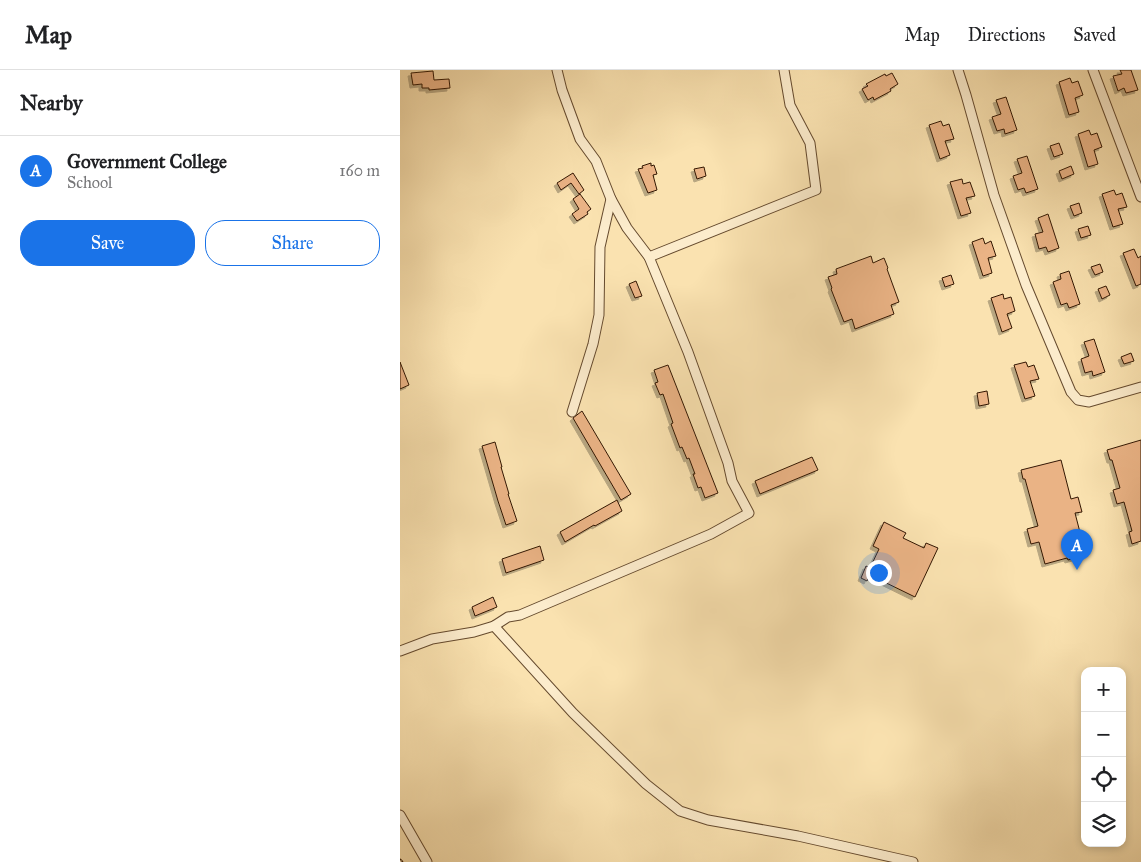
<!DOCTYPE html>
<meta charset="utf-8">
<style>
:root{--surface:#fff;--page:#f6f6f6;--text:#202124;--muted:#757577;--line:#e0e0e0;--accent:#1a73e8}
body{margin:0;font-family:"IM FELL Great Primer",serif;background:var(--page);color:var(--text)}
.controls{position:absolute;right:15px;bottom:15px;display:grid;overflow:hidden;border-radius:10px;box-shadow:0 2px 8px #0003}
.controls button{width:45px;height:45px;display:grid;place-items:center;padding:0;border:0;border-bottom:1px solid var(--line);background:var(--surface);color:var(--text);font:25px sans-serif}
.you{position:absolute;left:478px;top:502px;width:18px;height:18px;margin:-12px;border:4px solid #fff;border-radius:50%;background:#1a73e8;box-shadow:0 0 0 8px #1a73e833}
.badge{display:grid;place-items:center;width:32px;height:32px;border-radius:50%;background:var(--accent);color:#fff;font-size:16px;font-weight:700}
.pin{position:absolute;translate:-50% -41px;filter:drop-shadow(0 1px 2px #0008)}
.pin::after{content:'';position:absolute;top:26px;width:18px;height:15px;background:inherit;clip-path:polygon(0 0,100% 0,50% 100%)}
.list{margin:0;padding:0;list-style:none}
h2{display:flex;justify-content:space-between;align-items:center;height:65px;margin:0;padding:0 20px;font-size:21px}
h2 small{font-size:16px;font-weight:400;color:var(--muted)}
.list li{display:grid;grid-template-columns:32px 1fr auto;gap:15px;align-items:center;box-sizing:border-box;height:70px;padding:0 20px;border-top:1px solid var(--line)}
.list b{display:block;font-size:19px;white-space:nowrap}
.list p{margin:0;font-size:16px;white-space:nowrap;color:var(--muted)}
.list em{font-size:16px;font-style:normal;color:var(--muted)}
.actions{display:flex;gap:10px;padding:15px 20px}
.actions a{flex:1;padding:11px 0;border:1px solid var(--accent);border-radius:20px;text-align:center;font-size:18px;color:var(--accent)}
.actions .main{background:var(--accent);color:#fff}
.icon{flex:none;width:28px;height:28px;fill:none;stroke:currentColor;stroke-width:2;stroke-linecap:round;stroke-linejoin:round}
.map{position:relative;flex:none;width:741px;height:792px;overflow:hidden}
header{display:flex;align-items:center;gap:30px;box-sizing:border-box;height:70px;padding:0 25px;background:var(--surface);border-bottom:1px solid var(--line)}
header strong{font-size:24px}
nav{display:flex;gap:28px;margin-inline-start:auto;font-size:18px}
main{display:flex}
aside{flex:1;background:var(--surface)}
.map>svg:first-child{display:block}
.building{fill:#eab385;stroke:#331802;filter:url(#shadow)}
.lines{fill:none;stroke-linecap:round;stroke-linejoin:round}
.minor-casing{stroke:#654a2e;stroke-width:11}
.minor{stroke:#fceccc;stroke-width:9}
.rail-casing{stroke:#331802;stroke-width:4.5}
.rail{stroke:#fceccc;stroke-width:2.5;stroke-dasharray:8;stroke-linecap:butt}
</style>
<header>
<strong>Map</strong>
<nav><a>Map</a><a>Directions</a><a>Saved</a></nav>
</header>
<main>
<aside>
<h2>Nearby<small></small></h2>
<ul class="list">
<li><span class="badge">A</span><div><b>Government College</b><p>School</p></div><em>160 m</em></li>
</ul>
<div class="actions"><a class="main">Save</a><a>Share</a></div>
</aside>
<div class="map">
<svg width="741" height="792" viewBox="0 0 741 792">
<defs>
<filter id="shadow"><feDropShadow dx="-3" dy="3" stdDeviation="0" flood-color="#0004"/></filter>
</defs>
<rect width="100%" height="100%" fill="#fae2b0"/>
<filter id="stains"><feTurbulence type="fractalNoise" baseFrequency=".004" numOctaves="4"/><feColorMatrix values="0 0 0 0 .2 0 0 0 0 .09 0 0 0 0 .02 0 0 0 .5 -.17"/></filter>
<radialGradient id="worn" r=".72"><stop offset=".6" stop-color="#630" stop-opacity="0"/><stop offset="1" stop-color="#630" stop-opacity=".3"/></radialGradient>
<g class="building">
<polygon points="720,0 731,0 738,20 726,23 724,18 718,21 713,6 722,4"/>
<polygon points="33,1 34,10 49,9 50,18 29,20 29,18 22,18 22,14 13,15 11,3"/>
<polygon points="492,3 498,14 490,19 491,21 474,30 473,27 468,30 462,19 468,16 466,14 485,4 486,6"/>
<polygon points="670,8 672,13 678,11 683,25 675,28 679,42 669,45 659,12"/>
<polygon points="606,27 617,60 605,64 604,59 597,61 592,47 601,44 596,30"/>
<polygon points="541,51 543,56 549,54 554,69 545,71 550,85 540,89 529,55"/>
<polygon points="689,60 691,65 697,63 702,77 694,80 698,94 688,97 678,64"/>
<polygon points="659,73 663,84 654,87 650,76"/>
<polygon points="627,86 638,119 626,123 624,118 618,120 613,106 622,103 617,89"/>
<polygon points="251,93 251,96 254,95 257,104 253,105 257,120 248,123 238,99 243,98 242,96"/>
<polygon points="671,96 674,104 662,109 659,101"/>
<polygon points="304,97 306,106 297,109 294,99"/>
<polygon points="173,103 184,120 179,124 171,113 161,120 157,113"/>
<polygon points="562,109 563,114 570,112 575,126 566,128 571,143 561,146 550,112"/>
<polygon points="714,120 716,125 722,123 727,137 718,139 723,154 713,157 702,124"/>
<polygon points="180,124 191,139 187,142 188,144 177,151 172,144 179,139 173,129"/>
<polygon points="679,133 682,143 674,146 670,136"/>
<polygon points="648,144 659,178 648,182 646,177 639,179 635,164 643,162 638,148"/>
<polygon points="688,156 691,165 681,168 678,159"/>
<polygon points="583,168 585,174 591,171 596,186 588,188 592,203 583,206 572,172"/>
<polygon points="734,179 738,188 741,186 741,214 736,216 723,183"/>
<polygon points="471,186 473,193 484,188 488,198 487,199 499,232 491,235 494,244 455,259 452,249 444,252 431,219 432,218 428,207 437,204 436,199"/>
<polygon points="700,194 703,202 695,205 691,197"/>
<polygon points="669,201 680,234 669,238 667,233 661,235 653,212 661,209 660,204"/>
<polygon points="551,205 554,214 545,217 542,208"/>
<polygon points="236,211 242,226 235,228 229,214"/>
<polygon points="706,216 710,225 702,229 698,219"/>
<polygon points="603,224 604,229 611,227 615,241 607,244 612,258 602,262 591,228"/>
<polygon points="694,269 705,302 693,306 692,301 685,303 681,289 689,286 684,272"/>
<polygon points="731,283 734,291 724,294 721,287"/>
<polygon points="0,292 9,315 0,319"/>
<polygon points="626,292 628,297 634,295 639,309 630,311 635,326 625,329 614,295"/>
<polygon points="268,295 318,423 305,428 301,417 298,418 293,404 295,404 289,388 287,389 282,377 280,378 271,354 273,353 263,324 260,325 255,313 258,312 254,300"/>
<polygon points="587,321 589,334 579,336 577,323"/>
<polygon points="182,341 231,424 221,430 173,348"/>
<polygon points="741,370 741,471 732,474 729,462 732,461 724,432 717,434 713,420 720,418 712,390 710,390 707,380"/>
<polygon points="95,372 102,397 101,397 109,424 108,424 117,451 106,455 98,431 82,376"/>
<polygon points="412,387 418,400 360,424 355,411"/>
<polygon points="661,390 671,429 678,427 682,442 675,443 683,474 686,473 689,483 675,486 675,488 668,490 667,488 645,494 639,472 631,474 627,459 638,456 625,409 623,409 621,400"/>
<polygon points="217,430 222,441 195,456 194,455 165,472 160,462"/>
<polygon points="484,452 506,463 503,468 524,478 526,473 538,478 515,527 470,505 467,511 461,508 466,496 470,498 479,479 473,476"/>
<polygon points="140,476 144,490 106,503 102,489"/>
<polygon points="93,527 97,537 75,546 72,537"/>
</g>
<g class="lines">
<g class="minor-casing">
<g id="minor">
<polyline points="558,0 566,25 594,125 626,215 671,322 678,330 689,332 741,317"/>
<polyline points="693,0 741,127"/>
<polyline points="249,187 416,120 410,73 390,35 384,0"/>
<polyline points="172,342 193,274 199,245 200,177 211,129"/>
<polyline points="94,556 173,643 246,714 280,741 308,750 398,766 513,792"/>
<polyline points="0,581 32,569 74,562 94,556 108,547 120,545 311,464 349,443 332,411 328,393 288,282 249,187 227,158 211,129 196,91 180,69 162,20 157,0"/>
<polyline points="0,745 27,792"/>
</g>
</g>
<use href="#minor" class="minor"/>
<g class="rail-casing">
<polyline id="rail" points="0,791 1,792"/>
</g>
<use href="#rail" class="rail"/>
</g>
<rect width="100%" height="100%" filter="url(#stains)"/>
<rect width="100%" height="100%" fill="url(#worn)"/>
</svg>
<div class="controls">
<button>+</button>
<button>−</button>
<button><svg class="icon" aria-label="locate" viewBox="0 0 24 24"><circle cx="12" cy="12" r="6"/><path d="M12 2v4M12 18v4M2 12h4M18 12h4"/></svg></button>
<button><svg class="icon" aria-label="layers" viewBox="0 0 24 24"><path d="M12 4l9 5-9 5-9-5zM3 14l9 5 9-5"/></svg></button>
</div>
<div class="you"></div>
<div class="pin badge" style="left:677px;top:500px">A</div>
</div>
</main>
